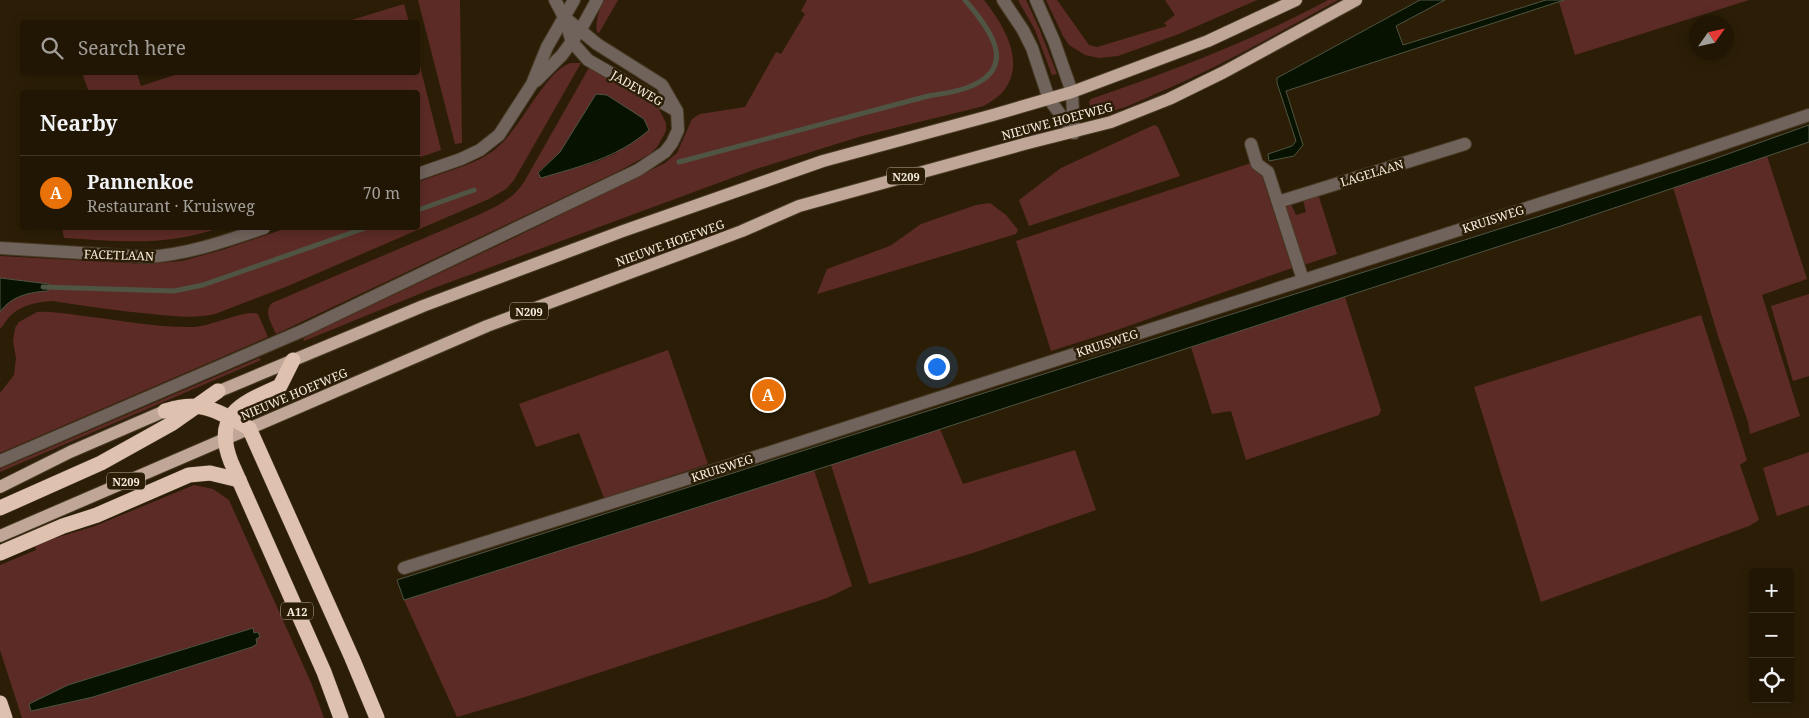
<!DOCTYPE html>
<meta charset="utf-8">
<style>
:root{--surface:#211604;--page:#2d2313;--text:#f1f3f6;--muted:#a29f9a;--line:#3e3526;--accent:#52cbda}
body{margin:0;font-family:"Noto Serif",serif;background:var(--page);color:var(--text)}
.controls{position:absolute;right:15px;bottom:15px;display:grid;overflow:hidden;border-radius:5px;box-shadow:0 2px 12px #0003}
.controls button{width:45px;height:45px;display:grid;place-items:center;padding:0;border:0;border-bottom:1px solid var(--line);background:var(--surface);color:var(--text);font:25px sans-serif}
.compass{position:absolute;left:1689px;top:15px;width:45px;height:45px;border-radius:50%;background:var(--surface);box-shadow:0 2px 12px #0003;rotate:56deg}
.you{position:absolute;left:936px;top:366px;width:18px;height:18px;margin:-12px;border:4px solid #fff;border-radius:50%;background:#1a73e8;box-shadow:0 0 0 8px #1a73e833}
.badge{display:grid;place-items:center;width:32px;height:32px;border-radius:50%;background:var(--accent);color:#fff;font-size:16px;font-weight:700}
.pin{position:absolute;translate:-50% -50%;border:2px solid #fff;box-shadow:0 1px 5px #0006}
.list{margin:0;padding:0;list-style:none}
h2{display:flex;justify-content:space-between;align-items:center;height:65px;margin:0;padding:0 20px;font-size:21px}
h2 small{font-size:16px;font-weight:400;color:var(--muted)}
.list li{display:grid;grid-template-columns:32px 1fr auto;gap:15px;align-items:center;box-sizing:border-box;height:75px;padding:0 20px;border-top:1px solid var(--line)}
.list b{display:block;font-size:19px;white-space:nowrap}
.list p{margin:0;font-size:16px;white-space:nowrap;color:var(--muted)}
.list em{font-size:16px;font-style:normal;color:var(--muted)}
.icon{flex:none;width:28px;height:28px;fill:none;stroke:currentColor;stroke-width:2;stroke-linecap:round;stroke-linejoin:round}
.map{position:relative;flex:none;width:1809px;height:718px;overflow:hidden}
.search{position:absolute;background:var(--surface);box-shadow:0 2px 12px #0003;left:20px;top:20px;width:400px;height:55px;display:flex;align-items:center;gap:12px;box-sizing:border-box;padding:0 18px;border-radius:5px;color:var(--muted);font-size:19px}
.panel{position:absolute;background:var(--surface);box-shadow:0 2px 12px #0003;left:20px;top:90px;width:400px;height:140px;border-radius:5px}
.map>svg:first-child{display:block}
.green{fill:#5d2b26;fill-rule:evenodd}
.water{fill:#071200;stroke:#4f5443}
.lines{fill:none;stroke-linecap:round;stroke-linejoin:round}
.stream{stroke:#4f5443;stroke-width:5}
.minor-casing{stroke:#483b25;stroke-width:14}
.tertiary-casing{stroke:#483b25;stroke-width:14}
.primary-casing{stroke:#483b25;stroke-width:14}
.motorway-casing{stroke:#483b25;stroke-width:16}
.minor{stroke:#70635c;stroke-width:12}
.tertiary{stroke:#70635c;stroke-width:12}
.primary{stroke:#c0a697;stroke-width:12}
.motorway{stroke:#dfc1af;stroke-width:15}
.labels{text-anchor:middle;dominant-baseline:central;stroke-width:5;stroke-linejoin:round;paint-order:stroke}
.shield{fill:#2c1e06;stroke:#bab09f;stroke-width:1}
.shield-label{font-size:11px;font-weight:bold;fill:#f7eee0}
.street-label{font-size:12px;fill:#f7eee0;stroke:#2c1e06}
</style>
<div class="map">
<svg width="1809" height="718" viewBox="0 0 1809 718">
<rect width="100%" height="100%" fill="#2c1e06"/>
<g class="green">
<polygon points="418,0 460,0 462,143 455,144"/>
<path d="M 604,0 L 618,0 L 599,33 L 597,32 C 595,20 599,11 604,0 Z"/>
<path d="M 807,0 L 984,0 C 1002,23 1026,60 1005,89 C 1000,96 992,101 984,106 L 862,136 L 756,169 L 434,288 L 304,341 L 303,339 L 311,334 L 520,235 L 665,163 L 677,153 L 692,119 L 700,114 L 745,107 L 776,52 L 781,54 L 805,14 L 801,11 Z"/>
<polygon points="1018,0 1026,0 1027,2 1039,28 1057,74 1052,75 1035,30"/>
<polygon points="1046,0 1057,0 1089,45 1097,47 1167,26 1164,23 1175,15 1165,0 1257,0 1179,34 1118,56 1099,58 1085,55 1069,45 1063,36"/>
<path d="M 1328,0 L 1338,0 C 1278,33 1218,68 1155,94 C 1135,103 1116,113 1094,114 L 1091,112 L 1089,102 L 1091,99 C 1174,70 1250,42 1328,0 Z"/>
<polygon points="1564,0 1749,0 1575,55 1559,2"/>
<polygon points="404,4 409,22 345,22"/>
<polygon points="418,58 441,150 418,158 418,92 89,92 82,73 137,73 141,86 184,72 418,72"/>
<path d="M 570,63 L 581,63 L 514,180 L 506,189 L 489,199 L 288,286 L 215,314 C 194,319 173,316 152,314 C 119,311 85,306 52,301 C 37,302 21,305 10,316 C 6,320 4,325 0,329 L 0,256 L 146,264 L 182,261 L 222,250 L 287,228 L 418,228 L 418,182 C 443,172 482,164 501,144 C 522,124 546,72 570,63 Z"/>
<path d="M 590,66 L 658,107 L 666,123 L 666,131 L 657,147 L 650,154 L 617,172 L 276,334 C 272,324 263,312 272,303 L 476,216 C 496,207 512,200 524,182 ZM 596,94 L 617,153 L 596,162 L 541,178 L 538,172 L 560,152 Z"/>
<polygon points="1154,125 1158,127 1180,176 1029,226 1019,200 1061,168"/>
<polygon points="1767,156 1807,279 1762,295 1800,416 1750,434 1748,422 1719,339 1673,187"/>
<polygon points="1251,163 1262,176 1292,268 1117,330 1051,351 1016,241"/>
<polygon points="1316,196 1319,197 1337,254 1304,265 1286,207 1291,204 1296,215 1306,212 1303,200"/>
<polygon points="990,203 1006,215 1018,230 1016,234 817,294 827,269 890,246 921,224 976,205"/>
<path d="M 62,228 L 219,228 C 164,247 121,241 64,238 Z"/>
<polygon points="1809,294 1809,376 1793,381 1771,306"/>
<polygon points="1345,297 1381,410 1379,415 1246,460 1231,411 1212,414 1191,347"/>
<path d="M 37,312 C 52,311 68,314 83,316 C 120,320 158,328 195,327 C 211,326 247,309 258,314 L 268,337 L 0,453 L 0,393 L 14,375 L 16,358 L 13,341 L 15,328 L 19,322 Z"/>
<polygon points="1701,315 1747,460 1740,465 1759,520 1749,526 1541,602 1474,387"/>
<polygon points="668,350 708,464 604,498 579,433 536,447 519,404"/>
<polygon points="259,358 261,360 0,472 0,469"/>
<polygon points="940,429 963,484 1075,450 1096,510 973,553 869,584 831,465"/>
<polygon points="1809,452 1809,505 1777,516 1763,468"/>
<polygon points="814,470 852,586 827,598 525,697 457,717 404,600"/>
<path d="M 194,485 L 213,489 L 229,500 L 312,685 L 324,718 L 22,718 L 0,650 L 0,565 L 36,550 L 35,544 L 95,526 ZM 252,628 L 254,633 L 252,647 L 93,697 L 31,711 L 29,704 L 68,685 Z"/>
</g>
<g class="water">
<polygon points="1420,0 1445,0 1396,26 1403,45 1546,0 1564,0 1286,91 1303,145 1294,156 1269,161 1268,154 1292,146 1296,141 1277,83 1277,78"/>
<path d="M 596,94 L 607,95 L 644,119 L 649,130 C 617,158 581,166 541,178 L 538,173 L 560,152 Z"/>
<polygon points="1809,125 1809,142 1555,228 1191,347 831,465 404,600 397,580 1540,216 1711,160"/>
<path d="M 0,278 L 49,284 L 48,291 C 30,292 11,296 0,312 Z"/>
<polygon points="253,628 254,633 258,632 260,637 256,639 257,644 252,647 93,697 31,711 29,704 68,685"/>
</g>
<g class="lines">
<g class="stream">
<path d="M 679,162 L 928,96 C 941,94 957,92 969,87 C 1020,67 989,28 965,0"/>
<polyline points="418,210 474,190"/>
<polyline points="43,287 174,291 203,285 365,228"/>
</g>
<g class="minor-casing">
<g id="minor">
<polyline points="555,0 564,17 572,42 588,60 675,110"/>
<polyline points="536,81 562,55 581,29 597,0"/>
<polyline points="1251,144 1257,164 1268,172 1303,280"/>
<polyline points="418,174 461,159 480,150 499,135 532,84 547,47 574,0"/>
<polyline points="1278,202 1465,144"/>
<path d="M 0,248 L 148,257 C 189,254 226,241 264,228"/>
<polyline points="0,461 304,330 638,170 665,152 672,143 678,130 677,111 662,85 597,44 564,17"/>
<polyline points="404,568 718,469 1657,166 1809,115"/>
</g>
</g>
<g class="tertiary-casing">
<g id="tertiary">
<polyline points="1003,0 1023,30 1032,48 1049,99 1074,133"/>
<polyline points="1036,0 1054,41 1072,92 1074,133"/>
</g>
</g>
<g class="primary-casing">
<g id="primary">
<polyline points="210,395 423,306 623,231 823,161 993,115 1072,92 1208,41 1296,0"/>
<polyline points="0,487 70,452 174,407"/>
<polyline points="0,536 487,326 742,231 799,206 1024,144 1111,122 1169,99 1224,72 1356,0"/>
</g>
</g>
<g class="motorway-casing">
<g id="motorway">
<path d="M 293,360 L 280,386 C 242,403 212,414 231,462 L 324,672 L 341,718"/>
<path d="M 165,411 C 202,399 217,411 249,428 L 352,658 L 377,718"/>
<polyline points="0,508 101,463 171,424 218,391"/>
<polyline points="0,553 63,526 97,515 189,475 210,473 239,480"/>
<polyline points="0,703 5,718"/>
</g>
</g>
<use href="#minor" class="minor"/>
<use href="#tertiary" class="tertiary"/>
<use href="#primary" class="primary"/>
<use href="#motorway" class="motorway"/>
</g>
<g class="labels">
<g class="shield">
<rect x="887" y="167.5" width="38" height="17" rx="4"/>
<rect x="510" y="302.5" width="38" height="17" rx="4"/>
<rect x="107" y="472.5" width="38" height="17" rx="4"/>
<rect x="281" y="602.5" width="32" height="17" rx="4"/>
</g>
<g class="shield-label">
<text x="906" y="176">N209</text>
<text x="529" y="311">N209</text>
<text x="126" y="481">N209</text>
<text x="297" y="611">A12</text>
</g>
<g class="street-label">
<text transform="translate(637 88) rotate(30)">JADEWEG</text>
<text transform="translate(1057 121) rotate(-15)">NIEUWE HOEFWEG</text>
<text transform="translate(1372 173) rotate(-17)">LAGELAAN</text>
<text transform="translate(1493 219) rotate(-18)">KRUISWEG</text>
<text transform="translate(670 243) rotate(-20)">NIEUWE HOEFWEG</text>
<text transform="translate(119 255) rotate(2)">FACETLAAN</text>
<text transform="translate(1107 343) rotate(-18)">KRUISWEG</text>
<text transform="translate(294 394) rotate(-23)">NIEUWE HOEFWEG</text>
<text transform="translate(722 468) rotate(-18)">KRUISWEG</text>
</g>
</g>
</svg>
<div class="controls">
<button>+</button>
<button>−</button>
<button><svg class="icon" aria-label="locate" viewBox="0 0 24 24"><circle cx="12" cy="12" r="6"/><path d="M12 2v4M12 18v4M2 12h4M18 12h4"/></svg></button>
</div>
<svg class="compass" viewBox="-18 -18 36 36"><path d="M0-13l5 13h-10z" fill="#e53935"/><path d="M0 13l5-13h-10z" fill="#a29f9a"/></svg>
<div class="you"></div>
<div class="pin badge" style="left:768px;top:395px;background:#e8710a">A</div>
<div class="search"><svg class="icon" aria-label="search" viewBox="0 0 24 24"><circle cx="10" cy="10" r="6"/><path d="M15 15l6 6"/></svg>Search here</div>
<section class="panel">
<h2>Nearby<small></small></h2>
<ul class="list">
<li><span class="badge" style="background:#e8710a">A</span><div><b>Pannenkoe</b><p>Restaurant · Kruisweg</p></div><em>70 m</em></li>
</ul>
</section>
</div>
